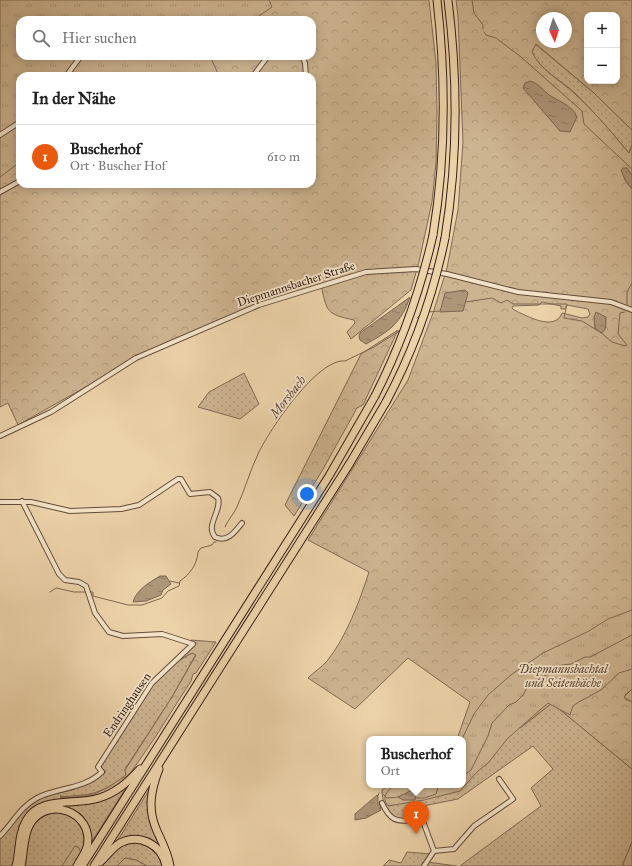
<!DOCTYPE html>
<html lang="de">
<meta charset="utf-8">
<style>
:root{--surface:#fff;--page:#f6f6f6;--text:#222;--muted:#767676;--line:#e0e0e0;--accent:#ea580c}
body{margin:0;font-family:"IM FELL Great Primer",serif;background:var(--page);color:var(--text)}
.controls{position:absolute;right:12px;top:12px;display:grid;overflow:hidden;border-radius:8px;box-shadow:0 2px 10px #0003}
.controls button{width:36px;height:36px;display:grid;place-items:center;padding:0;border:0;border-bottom:1px solid var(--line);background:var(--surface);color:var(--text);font:20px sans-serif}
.compass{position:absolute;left:536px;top:12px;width:36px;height:36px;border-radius:50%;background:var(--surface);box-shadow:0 2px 10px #0003;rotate:176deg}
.you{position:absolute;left:307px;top:494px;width:14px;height:14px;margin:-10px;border:3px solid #fff;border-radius:50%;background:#1a73e8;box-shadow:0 0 0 6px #1a73e833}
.badge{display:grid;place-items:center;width:26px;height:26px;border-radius:50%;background:var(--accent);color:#fff;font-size:13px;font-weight:700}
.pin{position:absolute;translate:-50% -33px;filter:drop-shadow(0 1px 2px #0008)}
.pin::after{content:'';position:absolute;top:21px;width:14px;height:12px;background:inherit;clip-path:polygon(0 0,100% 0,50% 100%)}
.popup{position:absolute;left:366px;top:736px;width:100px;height:52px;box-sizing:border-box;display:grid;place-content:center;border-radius:8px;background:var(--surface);filter:drop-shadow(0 1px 3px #0005);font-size:13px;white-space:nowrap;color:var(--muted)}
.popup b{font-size:15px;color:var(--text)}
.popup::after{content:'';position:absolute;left:50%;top:100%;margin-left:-8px;border:8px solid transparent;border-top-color:var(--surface)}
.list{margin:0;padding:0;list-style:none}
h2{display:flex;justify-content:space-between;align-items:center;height:52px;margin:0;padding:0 16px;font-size:17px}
h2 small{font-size:13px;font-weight:400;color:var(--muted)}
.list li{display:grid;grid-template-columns:26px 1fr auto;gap:12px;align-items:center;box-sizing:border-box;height:64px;padding:0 16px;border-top:1px solid var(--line)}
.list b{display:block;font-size:15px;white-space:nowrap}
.list p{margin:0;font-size:13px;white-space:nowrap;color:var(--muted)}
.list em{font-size:13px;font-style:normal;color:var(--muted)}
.icon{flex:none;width:22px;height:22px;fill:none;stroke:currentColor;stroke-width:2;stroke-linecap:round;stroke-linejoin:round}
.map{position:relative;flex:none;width:632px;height:866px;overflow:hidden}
.search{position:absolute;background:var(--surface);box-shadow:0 2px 10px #0003;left:16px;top:16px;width:300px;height:44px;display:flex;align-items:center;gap:10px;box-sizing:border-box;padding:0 14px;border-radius:12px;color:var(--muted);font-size:15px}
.panel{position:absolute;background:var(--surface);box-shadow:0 2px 10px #0003;left:16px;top:72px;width:300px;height:116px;border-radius:12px}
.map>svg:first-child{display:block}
.grass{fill:url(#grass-dots);stroke:#806a53}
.forest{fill:url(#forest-crowns);stroke:#806a53;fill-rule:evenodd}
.park{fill:url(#park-tufts);stroke:#806a53}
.pitch{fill:#cdb490;stroke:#806a53}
.water{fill:url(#water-ripples);stroke:#7d6650}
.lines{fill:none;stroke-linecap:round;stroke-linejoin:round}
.stream{stroke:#7d6650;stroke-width:1}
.street-casing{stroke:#624c3b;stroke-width:6}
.highway-casing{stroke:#342016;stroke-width:9}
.street{stroke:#f3e2c7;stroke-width:4}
.highway{stroke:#ecd2a9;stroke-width:7}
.highway-bridge-casing{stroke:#342016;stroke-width:9;stroke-linecap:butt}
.highway-bridge{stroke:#ecd2a9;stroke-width:7}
.labels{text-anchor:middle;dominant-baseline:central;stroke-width:3.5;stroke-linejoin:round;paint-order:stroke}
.street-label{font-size:12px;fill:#342016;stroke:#f3e2c7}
.park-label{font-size:12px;font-style:italic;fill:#5a4534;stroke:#f3e2c7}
.water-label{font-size:13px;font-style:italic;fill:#5e4938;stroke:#f3e2c7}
</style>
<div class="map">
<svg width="632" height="866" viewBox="0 0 632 866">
<defs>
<pattern id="grass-dots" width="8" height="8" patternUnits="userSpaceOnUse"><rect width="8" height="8" fill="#cdb490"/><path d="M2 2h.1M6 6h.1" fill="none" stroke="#b19a7b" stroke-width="1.8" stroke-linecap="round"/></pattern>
<pattern id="forest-crowns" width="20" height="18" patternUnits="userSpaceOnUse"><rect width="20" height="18" fill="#cdb490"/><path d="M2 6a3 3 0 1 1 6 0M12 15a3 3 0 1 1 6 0" fill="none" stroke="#b19a7b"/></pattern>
<pattern id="park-tufts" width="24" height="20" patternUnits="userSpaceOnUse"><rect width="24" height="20" fill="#cdb490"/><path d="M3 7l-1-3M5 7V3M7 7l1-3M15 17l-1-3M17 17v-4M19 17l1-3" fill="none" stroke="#b19a7b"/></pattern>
<pattern id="water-ripples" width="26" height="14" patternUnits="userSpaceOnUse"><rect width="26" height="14" fill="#ad9577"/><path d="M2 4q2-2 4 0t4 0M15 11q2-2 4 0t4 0" fill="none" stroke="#8e7961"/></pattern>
</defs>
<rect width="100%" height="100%" fill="#ecd2a9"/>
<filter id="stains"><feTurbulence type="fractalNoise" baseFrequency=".005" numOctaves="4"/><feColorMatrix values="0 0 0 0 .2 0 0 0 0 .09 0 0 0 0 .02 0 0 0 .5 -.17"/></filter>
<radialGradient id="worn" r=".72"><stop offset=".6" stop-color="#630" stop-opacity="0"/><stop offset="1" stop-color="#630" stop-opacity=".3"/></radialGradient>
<g class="grass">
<path d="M 535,44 L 594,93 L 632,130 L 632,145 L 629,153 C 612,133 595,113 576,94 C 561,80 540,70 532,52 Z"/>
<polygon points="244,373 259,404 240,419 198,407 209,392"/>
<path d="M 192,653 L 196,654 L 172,697 L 125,769 L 126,775 C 107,791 84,799 60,796 L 63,798 L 101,795 L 42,805 L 13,866 L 0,866 L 0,838 L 24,809 L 43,797 L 72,790 L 95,780 L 106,772 L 101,768 L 101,766 L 153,684 L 178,658 L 180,660 Z"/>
<path d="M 552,703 L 632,769 L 632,842 L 623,864 L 624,866 L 460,866 L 541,806 L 531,788 L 553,769 L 533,746 L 458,799 L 413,808 L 414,821 C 392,818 383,815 382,790 L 389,785 L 463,785 L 511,709 L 520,728 Z"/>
<path d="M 127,786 L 89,846 C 92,811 50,791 30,822 C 22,834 23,850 20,863 L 19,866 L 17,866 L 25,827 L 31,817 L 38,811 L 54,805 L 100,800 Z"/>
<polygon points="151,787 149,795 166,855 147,840 114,846"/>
<path d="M 60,812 C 82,819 88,832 82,853 L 73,851 L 62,866 L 23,866 C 27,838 27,816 60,812 Z"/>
<path d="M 139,841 L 155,849 L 164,866 L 147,866 L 136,860 L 125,858 L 117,866 L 101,866 C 112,849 120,845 139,841 Z"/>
<polygon points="407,852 431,854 427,862 457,866 383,866 389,860 401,863"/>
</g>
<g class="forest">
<path d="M 268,0 L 429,0 L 436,63 L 437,112 L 436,163 L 432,202 L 419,262 L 411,290 L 351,339 L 347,332 L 355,323 L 354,320 C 326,314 327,312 321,285 L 258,303 L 125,362 L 91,384 L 18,425 L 8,403 L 0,407 L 0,175 L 20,160 L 20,184 L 312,184 L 312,76 L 217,76 L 209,56 L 312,56 L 312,20 L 252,20 Z"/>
<path d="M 456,0 L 632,0 L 632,130 L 594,93 L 536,44 L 532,52 C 540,70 560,80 574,93 C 594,111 611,132 629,153 L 632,145 L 632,175 L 626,168 L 625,180 L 632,189 L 632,689 L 625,695 L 625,699 L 632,702 L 632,769 L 552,703 L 520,728 L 511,709 L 463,739 L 457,739 L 470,702 L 408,658 L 355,709 L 308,678 C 314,672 322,667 327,661 C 346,638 360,600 369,572 L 308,540 L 408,380 L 433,313 L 447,268 L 458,210 L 463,142 L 458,16 ZM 587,15 L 617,15 L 617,81 L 587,81 ZM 542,18 L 566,18 L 566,42 L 542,42 ZM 542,302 L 561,306 L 561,309 L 565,309 L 567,305 L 588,309 L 590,314 L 588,317 L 582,318 L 562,313 C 555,332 527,316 514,310 L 512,308 L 513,306 L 539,305 ZM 595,315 L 606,317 L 605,327 L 595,328 Z"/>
<polygon points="398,330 363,405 357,408 322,471 294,516 285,505 361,354"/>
<polygon points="191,640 216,642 196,673 193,674 191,681 154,739 125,781 101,795 63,798 60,797 94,794 109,787 126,775 125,770 172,697 196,655 192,653 179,660 178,658 194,646 194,643"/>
<polygon points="632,842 632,866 624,866 623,864"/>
<polygon points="75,846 79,848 81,853 74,866 62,866"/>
<polygon points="125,858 136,860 147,866 117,866"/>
</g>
<g class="park">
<polygon points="0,0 269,0 272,7 253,20 20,20 20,56 210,56 219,76 20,76 20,162 0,177"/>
<path d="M 632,610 L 632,669 L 619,673 L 601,690 L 577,703 L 573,706 L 570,715 L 548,703 L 508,738 L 488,763 L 478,771 L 460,791 L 424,800 L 388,806 C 381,797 387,791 395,785 L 463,785 L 462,739 L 474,714 L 488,695 L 512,674 L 543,653 L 589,631 L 608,619 Z"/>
</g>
<polygon class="pitch" points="632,689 632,702 624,697"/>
<g class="water">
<path d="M 530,81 C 538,83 542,89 548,94 C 557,101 573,105 577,117 L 570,132 L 560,131 L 523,88 L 525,83 Z"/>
<polygon points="623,168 627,168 632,175 632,189 625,180 621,170"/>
<polygon points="465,290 468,293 463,311 440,312 445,293"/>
<path d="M 410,297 C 401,323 390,331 366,344 L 360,340 L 359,336 L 360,333 Z"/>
<path d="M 596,312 L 606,317 C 605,323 608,330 601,333 L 595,328 L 594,317 Z"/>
<path d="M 160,576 L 166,576 L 171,584 L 163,590 L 161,595 L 146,601 L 133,602 C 136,590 150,582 160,576 Z"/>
<polygon points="412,790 416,795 415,800 403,800 398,797"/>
<polygon points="377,795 378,797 378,804 380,804 381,810 366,818 355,820 355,814"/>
</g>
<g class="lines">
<g class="stream">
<polyline points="472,0 474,13 483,25 483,29"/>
<polyline points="484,32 486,35 496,38 521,57 582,111 584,124 632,169"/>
<polyline points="466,302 492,298 501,303 507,300 513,304 567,304 564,318 582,321 598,331"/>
<polyline points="627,306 627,292 632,283"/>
<polyline points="428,312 440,311"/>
<polyline points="625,312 620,313 618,334 626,344"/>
<polyline points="417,318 421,315"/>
<polyline points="600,332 612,342 625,346 627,345"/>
<path d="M 225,527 C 227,521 233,515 236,509 C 245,490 250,470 259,452 C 270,429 318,358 345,361 L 374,347 L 401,330"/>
<polyline points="170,581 179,583"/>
<polyline points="50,592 56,588 74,592 85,592"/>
<path d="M 91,592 L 93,592 L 93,596 L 128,605 L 142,605 L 162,598 L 168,591 L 179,586 L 180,581 C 190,574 197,565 198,552 L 201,548 L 212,545 L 214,542 L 216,542"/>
<polyline points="463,776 471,770 488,736 492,723 509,705 516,702 523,695 528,686 562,665 571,664 585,657 590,657 632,635"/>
<polyline points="382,793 387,798 399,797"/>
<polyline points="378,796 379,793"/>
<polyline points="416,798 424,798 436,794 438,787 442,785"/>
</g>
<g class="street-casing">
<g id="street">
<polyline points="302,56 305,63 306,76"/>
<polyline points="66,76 81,56"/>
<polyline points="253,76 268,56"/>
<polyline points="0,135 20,122"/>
<polyline points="0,192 20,181"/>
<polyline points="0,436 51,412 136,358 259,305 366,272 416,269 447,274 518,292 611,302 632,310"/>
<path d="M 0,502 L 31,502 L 70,511 L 121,509 L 139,505 L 178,479 L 181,479 L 190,494 L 210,492 L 218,498 C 222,511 205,525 215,537 C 227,543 235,532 242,523"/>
<path d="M 382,803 C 395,831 404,815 424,824 L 434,851 L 454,849 L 474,826 L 513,799 L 499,779"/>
<path d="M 0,836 C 13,823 20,807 37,798 C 58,787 83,790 102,772 L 98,767 L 152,683 L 193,644 L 162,634 L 123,636 L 109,632 L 95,613 L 86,586 L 79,582 L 65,580 L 59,574 L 22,501"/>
<polyline points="424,866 434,851"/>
</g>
</g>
<g class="highway-casing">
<g id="highway">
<path d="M 433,235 C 446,157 446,79 437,0"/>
<path d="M 445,238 C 458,159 458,80 448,0"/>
<path d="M 159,769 C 151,790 147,809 157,831 C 162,842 168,853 170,866"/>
<path d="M 100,862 C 107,856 112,848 120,843 C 140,833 162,845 166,866"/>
<path d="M 16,866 C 20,851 18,835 26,821 C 40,795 75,806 99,798 C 116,793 128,782 140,769"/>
<path d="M 21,866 C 24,853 23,838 29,826 C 45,794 95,811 87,847 C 85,854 80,860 77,866"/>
<polyline points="82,866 329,476 375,396"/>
<polyline points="94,866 350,463 386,402"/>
</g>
</g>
<use href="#street" class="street"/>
<use href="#highway" class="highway"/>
<g class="highway-bridge-casing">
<g id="highway-bridge">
<path d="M 375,396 C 401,345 420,292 433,235"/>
<path d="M 386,402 C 414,350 433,296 445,238"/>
</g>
</g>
<use href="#highway-bridge" class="highway-bridge"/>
</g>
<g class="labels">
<g class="street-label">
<text transform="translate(296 284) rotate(-18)">Diepmannsbacher Straße</text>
<text transform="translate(127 705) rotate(-56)">Endringhausen</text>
</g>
<g class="park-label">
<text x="563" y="669">Diepmannsbachtal<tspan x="563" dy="14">und Seitenbäche</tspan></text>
</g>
<g class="water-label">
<text transform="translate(288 397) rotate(-52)">Morsbach</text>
</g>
</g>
<rect width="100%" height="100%" filter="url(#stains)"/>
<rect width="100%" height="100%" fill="url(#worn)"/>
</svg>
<div class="controls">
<button>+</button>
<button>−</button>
</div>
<svg class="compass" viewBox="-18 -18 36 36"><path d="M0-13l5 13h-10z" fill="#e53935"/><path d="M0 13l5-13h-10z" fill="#767676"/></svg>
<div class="you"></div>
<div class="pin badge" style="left:416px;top:834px">1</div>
<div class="popup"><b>Buscherhof</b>Ort</div>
<div class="search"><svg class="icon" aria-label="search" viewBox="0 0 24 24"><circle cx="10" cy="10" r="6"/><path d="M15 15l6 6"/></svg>Hier suchen</div>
<section class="panel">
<h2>In der Nähe<small></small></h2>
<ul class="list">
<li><span class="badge">1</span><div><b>Buscherhof</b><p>Ort · Buscher Hof</p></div><em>610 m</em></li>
</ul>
</section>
</div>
